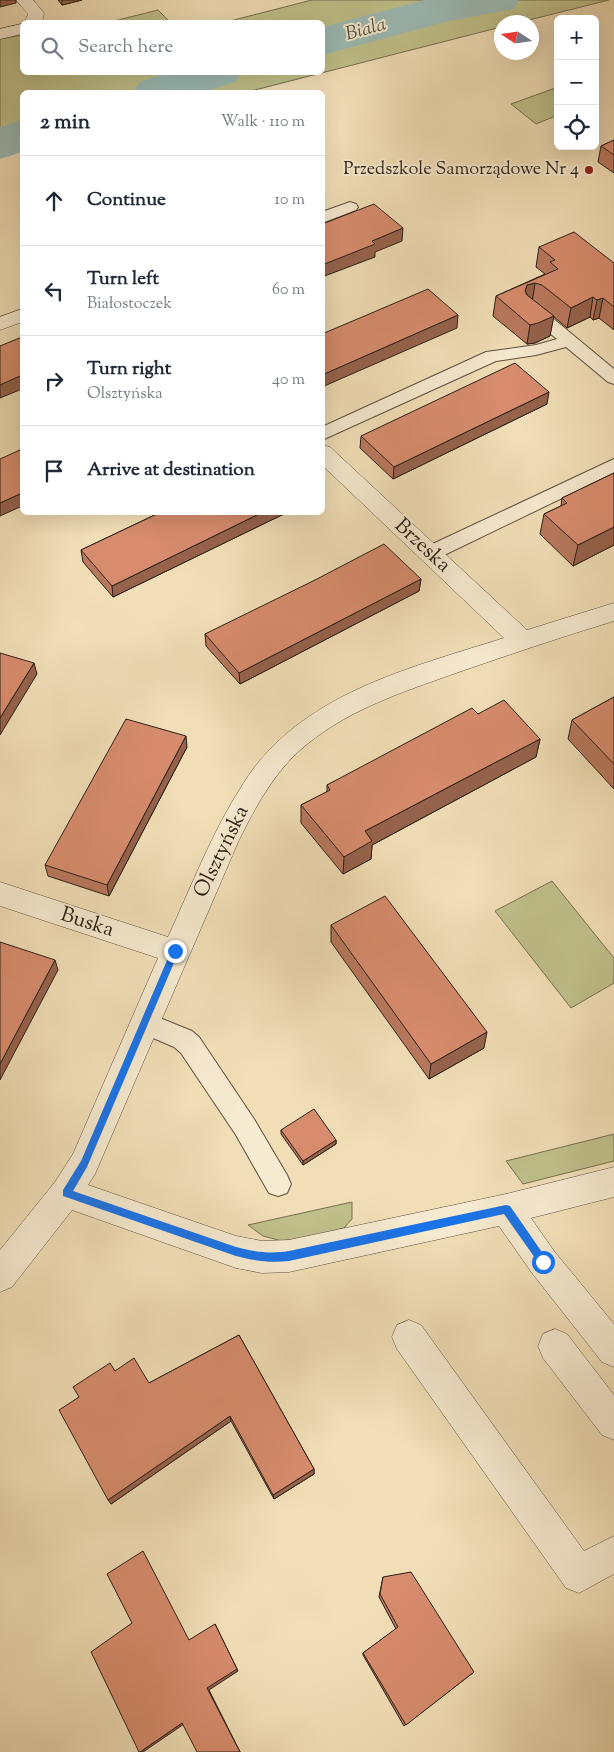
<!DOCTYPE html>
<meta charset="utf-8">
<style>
:root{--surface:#fff;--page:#f6f6f7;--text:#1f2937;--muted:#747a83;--line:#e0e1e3}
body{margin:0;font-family:"Sorts Mill Goudy",serif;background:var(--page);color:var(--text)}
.controls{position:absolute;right:15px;top:15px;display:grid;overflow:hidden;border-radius:8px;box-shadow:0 5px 20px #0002}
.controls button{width:45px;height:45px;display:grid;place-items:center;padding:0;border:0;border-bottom:1px solid var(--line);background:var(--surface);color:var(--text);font:25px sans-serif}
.compass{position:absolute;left:494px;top:15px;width:45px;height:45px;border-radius:50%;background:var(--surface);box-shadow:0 5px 20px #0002;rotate:282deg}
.stop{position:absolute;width:15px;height:15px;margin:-11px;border:4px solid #1a73e8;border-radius:50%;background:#fff}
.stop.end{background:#1a73e8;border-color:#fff;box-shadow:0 1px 5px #0008}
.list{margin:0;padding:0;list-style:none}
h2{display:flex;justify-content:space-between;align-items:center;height:65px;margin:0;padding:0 20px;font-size:21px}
h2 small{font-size:16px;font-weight:400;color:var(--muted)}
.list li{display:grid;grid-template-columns:32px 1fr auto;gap:15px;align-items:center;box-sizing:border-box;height:90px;padding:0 20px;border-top:1px solid var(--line)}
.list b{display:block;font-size:19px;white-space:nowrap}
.list p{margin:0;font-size:16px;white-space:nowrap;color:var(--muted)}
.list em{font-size:16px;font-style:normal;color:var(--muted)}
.icon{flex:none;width:28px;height:28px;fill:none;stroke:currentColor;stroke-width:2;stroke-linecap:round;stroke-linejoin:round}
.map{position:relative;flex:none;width:614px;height:1752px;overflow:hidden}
.search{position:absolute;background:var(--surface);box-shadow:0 5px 20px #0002;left:20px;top:20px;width:305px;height:55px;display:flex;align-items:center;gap:12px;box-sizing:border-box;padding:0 18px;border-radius:8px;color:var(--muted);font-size:19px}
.panel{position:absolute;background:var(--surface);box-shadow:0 5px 20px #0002;left:20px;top:90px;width:305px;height:425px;border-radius:8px}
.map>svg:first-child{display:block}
.green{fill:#c0c08a;stroke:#767050}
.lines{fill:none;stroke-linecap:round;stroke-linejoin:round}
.river{fill:#9cbbb6;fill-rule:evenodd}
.service-casing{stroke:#5c503e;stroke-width:2}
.minor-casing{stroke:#5c503e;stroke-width:1}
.service{fill:#f6ead0;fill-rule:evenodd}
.minor{fill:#f6ead0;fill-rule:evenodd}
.wall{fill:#b9785e;stroke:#2b2015}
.shaded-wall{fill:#96624c;stroke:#2b2015}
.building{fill:#d78c6d;stroke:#2b2015}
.route{fill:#1a73e8}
.poi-dot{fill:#8f2418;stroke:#f6ead0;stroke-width:2}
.labels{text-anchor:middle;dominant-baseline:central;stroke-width:4;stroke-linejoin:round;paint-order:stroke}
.far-poi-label{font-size:18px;fill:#2b2015;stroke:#f6ead0;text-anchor:end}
.far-water-label{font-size:19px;font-style:italic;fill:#4d4e45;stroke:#f6ead0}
.street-label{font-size:21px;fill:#2b2015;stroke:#f6ead0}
</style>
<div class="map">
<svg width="614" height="1752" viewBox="0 0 614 1752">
<rect width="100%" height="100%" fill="#f1deb7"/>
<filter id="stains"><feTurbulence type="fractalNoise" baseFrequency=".004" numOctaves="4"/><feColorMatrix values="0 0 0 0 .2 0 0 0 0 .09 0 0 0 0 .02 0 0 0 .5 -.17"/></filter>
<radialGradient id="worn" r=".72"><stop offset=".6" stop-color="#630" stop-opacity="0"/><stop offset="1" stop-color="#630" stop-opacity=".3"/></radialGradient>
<g class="green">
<polygon points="312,0 609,0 521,22 502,22 501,27 247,92 22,92 22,150 0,156 0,39 22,35 22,72 322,72 322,22 226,22"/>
<polygon points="158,10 170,22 110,22"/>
<polygon points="558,87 558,115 536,124 511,104"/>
<polygon points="552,881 614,958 614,983 571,1008 495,911"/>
<polygon points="614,1134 614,1161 523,1184 506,1161"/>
<polygon points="352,1202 352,1219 344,1228 308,1237 282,1241 263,1236 248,1225"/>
</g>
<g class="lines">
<g class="river">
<polygon points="425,0 519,0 513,9 449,21 322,55 322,27"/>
<polygon points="170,72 242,72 235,82 203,92 133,92 140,82"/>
<polygon points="22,120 22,152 0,159 0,127"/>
</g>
<g class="service-casing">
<g id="service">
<polygon points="350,202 356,204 358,207 356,210 322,223 322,212"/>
<polygon points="532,305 538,306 614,369 614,384 608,382 566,347 536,355 496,361 322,440 322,427 486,352 536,345 557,339 526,314 524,310 526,306"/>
<polygon points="614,459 614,473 438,558 431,560 424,558 421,553 424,548"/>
<polygon points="145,1012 192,1031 199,1037 254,1119 287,1175 291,1184 287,1193 278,1196 269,1193 236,1135 181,1053 174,1047 137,1031 133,1023 137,1015"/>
</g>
</g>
<g class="minor-casing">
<g id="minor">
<polygon points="16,0 33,0 44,13 42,22 25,22 28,14"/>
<polygon points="22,24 22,34 0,39 0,29"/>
<polygon points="22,309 22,322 0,330 0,317"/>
<path d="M 322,445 L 330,447 L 527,630 L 614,603 L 614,621 C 561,637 508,655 456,673 C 400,693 343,711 298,752 C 272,776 255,808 239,840 L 95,1174 L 88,1185 L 236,1236 L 262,1241 L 289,1240 L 506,1194 L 614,1167 L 614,1197 L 531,1218 L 554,1251 L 614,1324 L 614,1367 L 602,1362 L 532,1273 L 499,1226 L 289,1272 L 262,1273 L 236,1268 L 72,1210 L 12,1287 L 0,1292 L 0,1250 L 55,1182 L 73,1154 L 158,958 L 0,906 L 0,882 L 168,937 C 192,885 212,832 243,784 C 299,694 410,668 504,638 L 322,465 Z"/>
<polygon points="409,1320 421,1325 584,1551 614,1536 614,1574 579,1593 566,1588 397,1349 392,1337 397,1325"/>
<polygon points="555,1329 567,1334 614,1395 614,1440 602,1435 543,1358 538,1346 543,1334"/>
</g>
</g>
<use href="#service" class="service"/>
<use href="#minor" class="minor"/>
</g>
<g class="wall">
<polygon points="58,0 82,0 62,5"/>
<polygon points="614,140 614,173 598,162 601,146"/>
<polygon points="539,247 614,263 614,330 599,318 593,320 590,317 567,328 553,316 550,336 535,343 527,344 493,316 496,296 545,274 536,267"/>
<polygon points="547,404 393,479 360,448 361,436"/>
<polygon points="614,473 614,545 573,566 540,534 544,514 561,506 562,498"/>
<polygon points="161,512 288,512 113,597 83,562 81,550"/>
<polygon points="421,579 419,591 240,684 206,646 205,634"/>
<polygon points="614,697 614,789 568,739 572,720"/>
<polygon points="478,714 540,739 536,757 372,845 371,859 343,874 301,823 301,805 327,792 327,785"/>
<polygon points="187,747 109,896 48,876 45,865"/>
<polygon points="331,925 484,1048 429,1079 331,942"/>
<polygon points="281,1130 336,1140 336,1144 303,1165 281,1134"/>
<polygon points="239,1335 314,1469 314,1474 274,1499 231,1421 111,1504 79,1397 115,1371 149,1383"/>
<polygon points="383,1577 474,1672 404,1726 363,1655 363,1653 396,1629 379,1597"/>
</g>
<g class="shaded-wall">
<polygon points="0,0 16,0 16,3 0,7"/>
<polygon points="62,0 82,0 62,5"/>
<polygon points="403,228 402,241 375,252 375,257 322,277 322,265 372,241"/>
<polygon points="535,283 532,303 525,291 527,285"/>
<polygon points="593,297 590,317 567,328 571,308"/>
<polygon points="603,298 599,318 593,320 597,300"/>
<polygon points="458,315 457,328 322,387 322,375"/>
<polygon points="554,316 550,336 535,343 527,344 530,325"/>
<polygon points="22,375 22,389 0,398 0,385"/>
<polygon points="549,392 547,404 393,479 394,467"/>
<polygon points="22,493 22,506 0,516 0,503"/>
<polygon points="263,512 288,512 113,597 112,586"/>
<polygon points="614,527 614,545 573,566 578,545"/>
<polygon points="421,579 419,591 240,684 239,673"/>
<polygon points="34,663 37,674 0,735 0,718"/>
<polygon points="186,736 187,747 109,896 107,885"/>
<polygon points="540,739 536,757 372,845 371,859 343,874 344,857 365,831"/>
<polygon points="55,960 58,970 0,1080 0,1064"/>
<polygon points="487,1032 484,1048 429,1079 431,1064"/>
<polygon points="336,1140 336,1144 303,1165 303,1161"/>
<polygon points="230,1416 231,1421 111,1504 108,1500"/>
<polygon points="314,1469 314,1474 274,1499 273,1495"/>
<polygon points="215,1624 238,1671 209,1690 240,1752 207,1688"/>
<polygon points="182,1723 184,1724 143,1752 140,1752"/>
</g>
<g class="building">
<polygon points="614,140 614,155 601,146"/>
<polygon points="374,204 403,228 372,241 375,244 322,265 322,224"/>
<polygon points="574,232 614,263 614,307 603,298 597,300 593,297 571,308 542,285 535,283 527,285 525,291 527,295 554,316 538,323 530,325 496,296 558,269 550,262 555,260 539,247"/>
<polygon points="428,289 458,315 322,375 322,334"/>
<polygon points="22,337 22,375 0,385 0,346"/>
<polygon points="515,363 549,392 394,467 361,436"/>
<polygon points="22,449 22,493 0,503 0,459"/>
<polygon points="614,473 614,527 578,545 544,514 567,503 562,498"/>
<polygon points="161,512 263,512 112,586 81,550"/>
<polygon points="384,544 421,579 239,673 205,634 315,580"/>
<polygon points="0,653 34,663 0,718"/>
<polygon points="614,697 614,764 572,720"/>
<polygon points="504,700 540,739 365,831 372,841 344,857 301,805 330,790 327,785 472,708 478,714"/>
<polygon points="126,719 186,736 107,885 45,865"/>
<polygon points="385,896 487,1032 431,1064 331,925"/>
<polygon points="0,942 55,960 0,1064"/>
<polygon points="314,1109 336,1140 303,1161 281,1130"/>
<polygon points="239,1335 314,1469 273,1495 230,1416 108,1500 59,1410 79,1397 73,1387 110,1363 115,1371 134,1358 149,1383"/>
<polygon points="143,1551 189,1640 215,1624 237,1669 207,1688 240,1752 197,1752 182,1723 140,1752 139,1752 91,1652 132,1623 107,1574"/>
<polygon points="411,1572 474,1672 406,1725 363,1653 398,1627 380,1594 383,1577"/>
</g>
<path class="route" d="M 175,948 L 179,951 L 87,1167 L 73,1191 L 236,1247 C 255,1252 270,1254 289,1251 L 506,1205 L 510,1206 L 546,1258 L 546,1265 L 540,1265 L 504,1214 L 289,1261 C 270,1263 255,1261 236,1256 L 63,1196 L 63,1190 L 81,1161 L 171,951 Z"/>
<circle class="poi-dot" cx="589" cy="170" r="5"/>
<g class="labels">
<g class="far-poi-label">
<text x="579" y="170">Przedszkole Samorządowe Nr 4</text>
</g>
<g class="far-water-label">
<text transform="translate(366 30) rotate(-15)">Biala</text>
</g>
<g class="street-label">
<text transform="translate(422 546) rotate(43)">Brzeska</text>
<text transform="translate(222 852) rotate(-64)">Olsztyńska</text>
<text transform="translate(87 923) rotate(18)">Buska</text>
</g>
</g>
<rect width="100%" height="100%" filter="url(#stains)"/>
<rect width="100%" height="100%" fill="url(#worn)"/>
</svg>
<div class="controls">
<button>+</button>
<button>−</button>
<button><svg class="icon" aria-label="locate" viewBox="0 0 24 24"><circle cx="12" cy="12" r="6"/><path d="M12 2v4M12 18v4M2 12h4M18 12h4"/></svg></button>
</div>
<svg class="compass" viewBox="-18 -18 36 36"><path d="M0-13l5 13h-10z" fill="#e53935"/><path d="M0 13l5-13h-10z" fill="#747a83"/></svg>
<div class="stop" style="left:543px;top:1262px"></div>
<div class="stop end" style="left:175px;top:951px"></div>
<div class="search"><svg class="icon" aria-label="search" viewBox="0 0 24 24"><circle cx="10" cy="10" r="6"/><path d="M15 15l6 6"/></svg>Search here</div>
<section class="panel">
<h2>2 min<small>Walk · 110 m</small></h2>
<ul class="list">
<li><svg class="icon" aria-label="ahead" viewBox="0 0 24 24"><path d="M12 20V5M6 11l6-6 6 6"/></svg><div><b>Continue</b></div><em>10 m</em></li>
<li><svg class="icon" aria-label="left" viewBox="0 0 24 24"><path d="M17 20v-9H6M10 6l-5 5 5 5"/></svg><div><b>Turn left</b><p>Białostoczek</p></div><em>60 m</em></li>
<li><svg class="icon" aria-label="right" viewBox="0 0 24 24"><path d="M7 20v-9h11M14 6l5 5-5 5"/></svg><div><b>Turn right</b><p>Olsztyńska</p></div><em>40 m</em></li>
<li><svg class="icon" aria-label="arrive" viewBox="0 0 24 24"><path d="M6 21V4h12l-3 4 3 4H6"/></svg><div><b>Arrive at destination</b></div></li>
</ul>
</section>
</div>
